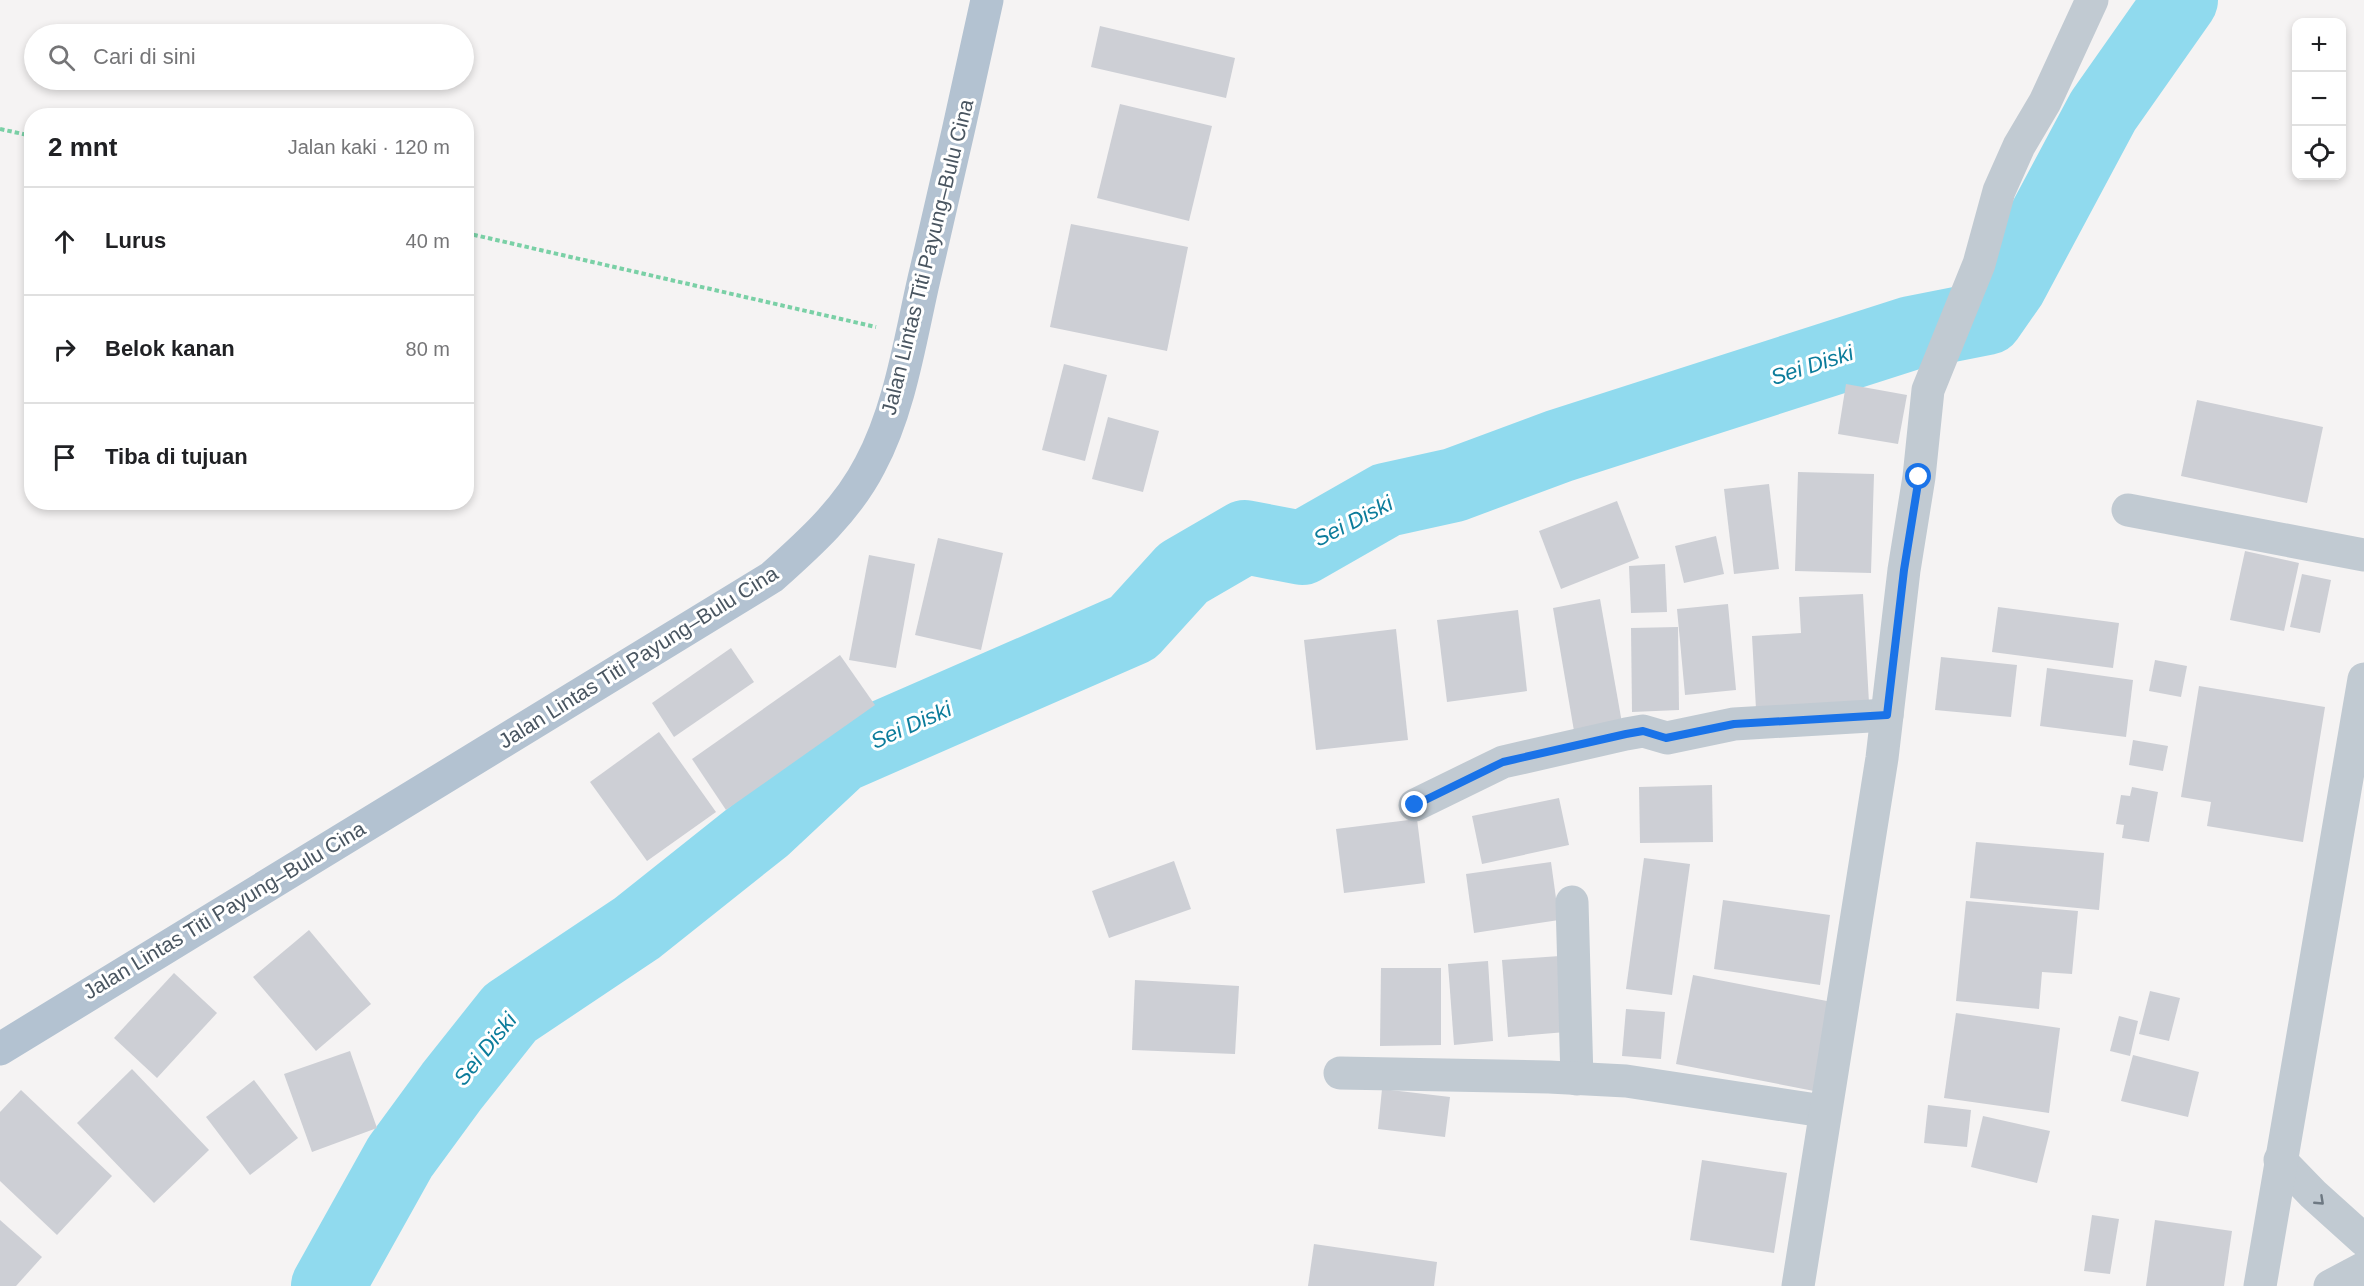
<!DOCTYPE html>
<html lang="id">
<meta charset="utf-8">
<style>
:root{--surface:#fff;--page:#f2f2f2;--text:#202124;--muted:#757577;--line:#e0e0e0}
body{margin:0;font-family:Helvetica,sans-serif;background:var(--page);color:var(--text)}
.controls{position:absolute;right:18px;top:18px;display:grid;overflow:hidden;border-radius:12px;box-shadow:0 3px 9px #0003}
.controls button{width:54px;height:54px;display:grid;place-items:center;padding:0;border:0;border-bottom:2px solid var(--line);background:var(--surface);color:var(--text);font:30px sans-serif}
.stop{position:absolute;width:18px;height:18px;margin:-14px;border:4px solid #1a73e8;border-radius:50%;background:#fff}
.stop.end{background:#1a73e8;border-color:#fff;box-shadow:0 2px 6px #0008}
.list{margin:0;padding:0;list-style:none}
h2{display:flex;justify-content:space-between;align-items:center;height:78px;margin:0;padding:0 24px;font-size:26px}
h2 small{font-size:20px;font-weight:400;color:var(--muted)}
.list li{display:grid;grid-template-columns:39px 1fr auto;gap:18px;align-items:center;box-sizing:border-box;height:108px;padding:0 24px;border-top:2px solid var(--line)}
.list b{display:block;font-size:22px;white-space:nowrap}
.list em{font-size:20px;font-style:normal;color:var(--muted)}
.icon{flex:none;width:33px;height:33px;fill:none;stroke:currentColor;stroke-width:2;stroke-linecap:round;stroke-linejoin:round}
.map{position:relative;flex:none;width:2364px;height:1286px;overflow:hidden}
.search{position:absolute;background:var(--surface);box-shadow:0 3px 9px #0003;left:24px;top:24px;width:450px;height:66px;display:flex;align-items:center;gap:15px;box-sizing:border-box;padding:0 21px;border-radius:33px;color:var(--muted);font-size:22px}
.panel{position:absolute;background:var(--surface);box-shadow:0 3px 9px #0003;left:24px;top:108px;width:450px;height:402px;border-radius:24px}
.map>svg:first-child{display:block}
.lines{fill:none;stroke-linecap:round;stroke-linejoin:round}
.river{stroke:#90daee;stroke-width:74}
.building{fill:#cdcfd5}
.path{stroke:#7ad0a6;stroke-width:4;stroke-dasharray:4.5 3;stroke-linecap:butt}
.street{stroke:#c1cad2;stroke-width:33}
.primary{stroke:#b3c2d1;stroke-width:33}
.oneway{stroke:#6e7983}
.route{stroke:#1a73e8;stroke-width:8}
.labels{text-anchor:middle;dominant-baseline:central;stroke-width:6;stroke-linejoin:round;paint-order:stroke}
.street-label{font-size:21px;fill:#4a5661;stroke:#fff}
.water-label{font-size:22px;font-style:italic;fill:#0c7c9b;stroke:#fff}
</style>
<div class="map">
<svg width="2364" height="1286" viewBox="0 0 2364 1286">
<rect width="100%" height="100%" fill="#f5f3f3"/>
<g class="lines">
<polyline class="river" points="328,1286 400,1157 452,1086 510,1013 637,928 764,827 840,756 1133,628 1183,573 1245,537 1302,548 1386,500 1454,485 1559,446 1911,333 1987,318 2010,285 2103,111 2181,0"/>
</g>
<g class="building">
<polygon points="1100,26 1235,58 1226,98 1091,67"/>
<polygon points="1120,104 1212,126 1189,221 1097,198"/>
<polygon points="1071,224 1188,247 1167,351 1050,327"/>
<polygon points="1064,364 1107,375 1085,461 1042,450"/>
<polygon points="1846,384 1907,395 1898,444 1838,434"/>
<polygon points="2197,400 2323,427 2307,503 2181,476"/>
<polygon points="1108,417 1159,431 1143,492 1092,479"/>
<polygon points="1798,472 1874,474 1871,573 1795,571"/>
<polygon points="1769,484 1779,569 1734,574 1724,489"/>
<polygon points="1617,501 1639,558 1561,589 1539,531"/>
<polygon points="1716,536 1724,574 1684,583 1675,546"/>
<polygon points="938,538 1003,553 981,650 915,635"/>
<polygon points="2245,551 2299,563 2284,631 2230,620"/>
<polygon points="869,555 915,564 896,668 849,660"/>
<polygon points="1665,564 1667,612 1631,613 1629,566"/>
<polygon points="2302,574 2331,580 2320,633 2290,627"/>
<polygon points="1863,594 1869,703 1756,709 1752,636 1801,633 1799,597"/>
<polygon points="1600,599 1622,723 1574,731 1553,608"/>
<polygon points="1728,604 1736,690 1685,695 1677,609"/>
<polygon points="1998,607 2119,623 2113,668 1992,652"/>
<polygon points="1518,610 1527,691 1447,702 1437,620"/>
<polygon points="1678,627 1679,710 1632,712 1631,628"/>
<polygon points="1396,629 1408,740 1316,750 1304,640"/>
<polygon points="731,648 754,682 674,737 652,703"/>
<polygon points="840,655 875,705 726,810 692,759"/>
<polygon points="1941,657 2017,665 2011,717 1935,710"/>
<polygon points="2155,660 2187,666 2181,697 2149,691"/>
<polygon points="2047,668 2133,680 2126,737 2040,726"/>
<polygon points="2199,686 2325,707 2303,842 2207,826 2211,802 2181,797"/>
<polygon points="659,732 716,812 647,861 590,782"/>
<polygon points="2133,740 2168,746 2163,771 2129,765"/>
<polygon points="1712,785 1713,842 1640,843 1639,787"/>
<polygon points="2132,787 2158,792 2149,842 2122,838 2124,825 2116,824 2121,795 2130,796"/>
<polygon points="1559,798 1569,845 1482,864 1472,816"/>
<polygon points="1417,819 1425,883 1344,893 1336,829"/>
<polygon points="1976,842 2104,853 2099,910 1970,898"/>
<polygon points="1644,858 1690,864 1672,995 1626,989"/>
<polygon points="1174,861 1191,909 1109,938 1092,891"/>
<polygon points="1551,862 1559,920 1474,933 1466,874"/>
<polygon points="1723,900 1830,915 1820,985 1714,969"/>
<polygon points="1966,901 2078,911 2072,974 2042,972 2039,1009 1956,1001"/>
<polygon points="309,930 371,1004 316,1051 253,977"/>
<polygon points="1560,956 1566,1032 1508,1037 1502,960"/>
<polygon points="1488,961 1493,1041 1454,1045 1448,964"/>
<polygon points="1381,968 1441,968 1441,1045 1380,1046"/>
<polygon points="174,973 217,1013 157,1078 114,1038"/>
<polygon points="1693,975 1832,1002 1814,1091 1676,1064"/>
<polygon points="1135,980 1239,986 1235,1054 1132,1050"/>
<polygon points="2150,991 2180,998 2169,1041 2139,1034"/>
<polygon points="1626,1009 1665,1012 1661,1059 1622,1056"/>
<polygon points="1956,1013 2060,1028 2049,1113 1944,1098"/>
<polygon points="2119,1016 2138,1021 2130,1056 2110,1051"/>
<polygon points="350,1051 377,1128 312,1152 284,1074"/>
<polygon points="2133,1055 2199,1072 2188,1117 2121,1101"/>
<polygon points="132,1069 209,1150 154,1203 77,1123"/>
<polygon points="254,1080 298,1138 250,1175 206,1117"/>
<polygon points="1382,1089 1450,1097 1445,1137 1378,1129"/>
<polygon points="21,1090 112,1176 57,1235 0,1181 0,1112"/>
<polygon points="1928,1105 1971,1110 1967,1147 1924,1143"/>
<polygon points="1983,1116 2050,1131 2037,1183 1971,1167"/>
<polygon points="1702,1160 1787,1173 1774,1253 1690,1240"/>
<polygon points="2092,1215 2119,1219 2110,1274 2084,1271"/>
<polygon points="0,1220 42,1257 16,1286 0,1286"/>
<polygon points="2155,1220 2232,1231 2224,1286 2146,1286"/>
<polygon points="1314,1244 1437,1262 1434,1286 1308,1286"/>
</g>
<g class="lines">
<g class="path">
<polyline points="0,129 32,136"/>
<polyline points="466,233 876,327"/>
</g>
<g class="street">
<polyline points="2128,510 2364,555"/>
<polyline points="1415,805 1503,762 1626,734 1643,731 1667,738 1734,724 1887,715"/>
<polyline points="1572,902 1577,1079"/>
<polyline points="1340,1073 1549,1077 1626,1081 1823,1111"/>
<polyline points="2280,1160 2313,1194 2364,1240"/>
<polyline points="1798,1286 1882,758 1904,570 1919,477 1928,390 1979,264 1999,191 2019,146 2045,102 2092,0"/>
<polyline points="2260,1286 2364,679"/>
<polyline points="2330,1286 2364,1268"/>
</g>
<path class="primary" d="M 0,1049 L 772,577 C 809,544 847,510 870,465 C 900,409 910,340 924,279 C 946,186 967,93 987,0"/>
</g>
<defs><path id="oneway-chevron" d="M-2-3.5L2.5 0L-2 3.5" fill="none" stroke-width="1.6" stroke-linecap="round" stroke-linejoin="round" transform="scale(1.5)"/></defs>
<use class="oneway" href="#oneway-chevron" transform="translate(2320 1201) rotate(43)"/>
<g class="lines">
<polyline class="route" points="1415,805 1503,762 1626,734 1643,731 1666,738 1734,724 1887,715 1904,570 1919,477"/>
</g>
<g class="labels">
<g class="street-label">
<text transform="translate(927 257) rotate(-76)">Jalan Lintas Titi Payung–Bulu Cina</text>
<text transform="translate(638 657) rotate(-32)">Jalan Lintas Titi Payung–Bulu Cina</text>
<text transform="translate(224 910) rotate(-31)">Jalan Lintas Titi Payung–Bulu Cina</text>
</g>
<g class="water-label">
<text transform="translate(1812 365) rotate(-18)">Sei Diski</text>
<text transform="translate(1353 521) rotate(-27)">Sei Diski</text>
<text transform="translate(911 725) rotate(-24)">Sei Diski</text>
<text transform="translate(485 1049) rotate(-51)">Sei Diski</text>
</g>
</g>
</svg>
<div class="controls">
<button>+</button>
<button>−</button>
<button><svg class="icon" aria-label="locate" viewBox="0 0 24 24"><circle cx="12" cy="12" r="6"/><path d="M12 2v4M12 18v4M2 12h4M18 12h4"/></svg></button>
</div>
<div class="stop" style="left:1919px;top:477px"></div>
<div class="stop end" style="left:1415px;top:805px"></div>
<div class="search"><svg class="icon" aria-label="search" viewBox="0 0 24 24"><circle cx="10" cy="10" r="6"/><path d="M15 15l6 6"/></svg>Cari di sini</div>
<section class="panel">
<h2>2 mnt<small>Jalan kaki · 120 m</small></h2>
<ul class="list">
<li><svg class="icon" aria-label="ahead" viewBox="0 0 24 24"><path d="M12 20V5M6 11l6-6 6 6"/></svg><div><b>Lurus</b></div><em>40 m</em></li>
<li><svg class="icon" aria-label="right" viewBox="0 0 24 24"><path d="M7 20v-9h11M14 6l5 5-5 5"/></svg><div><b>Belok kanan</b></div><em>80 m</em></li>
<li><svg class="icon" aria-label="arrive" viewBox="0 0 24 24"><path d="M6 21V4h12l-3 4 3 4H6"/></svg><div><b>Tiba di tujuan</b></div></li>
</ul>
</section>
</div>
